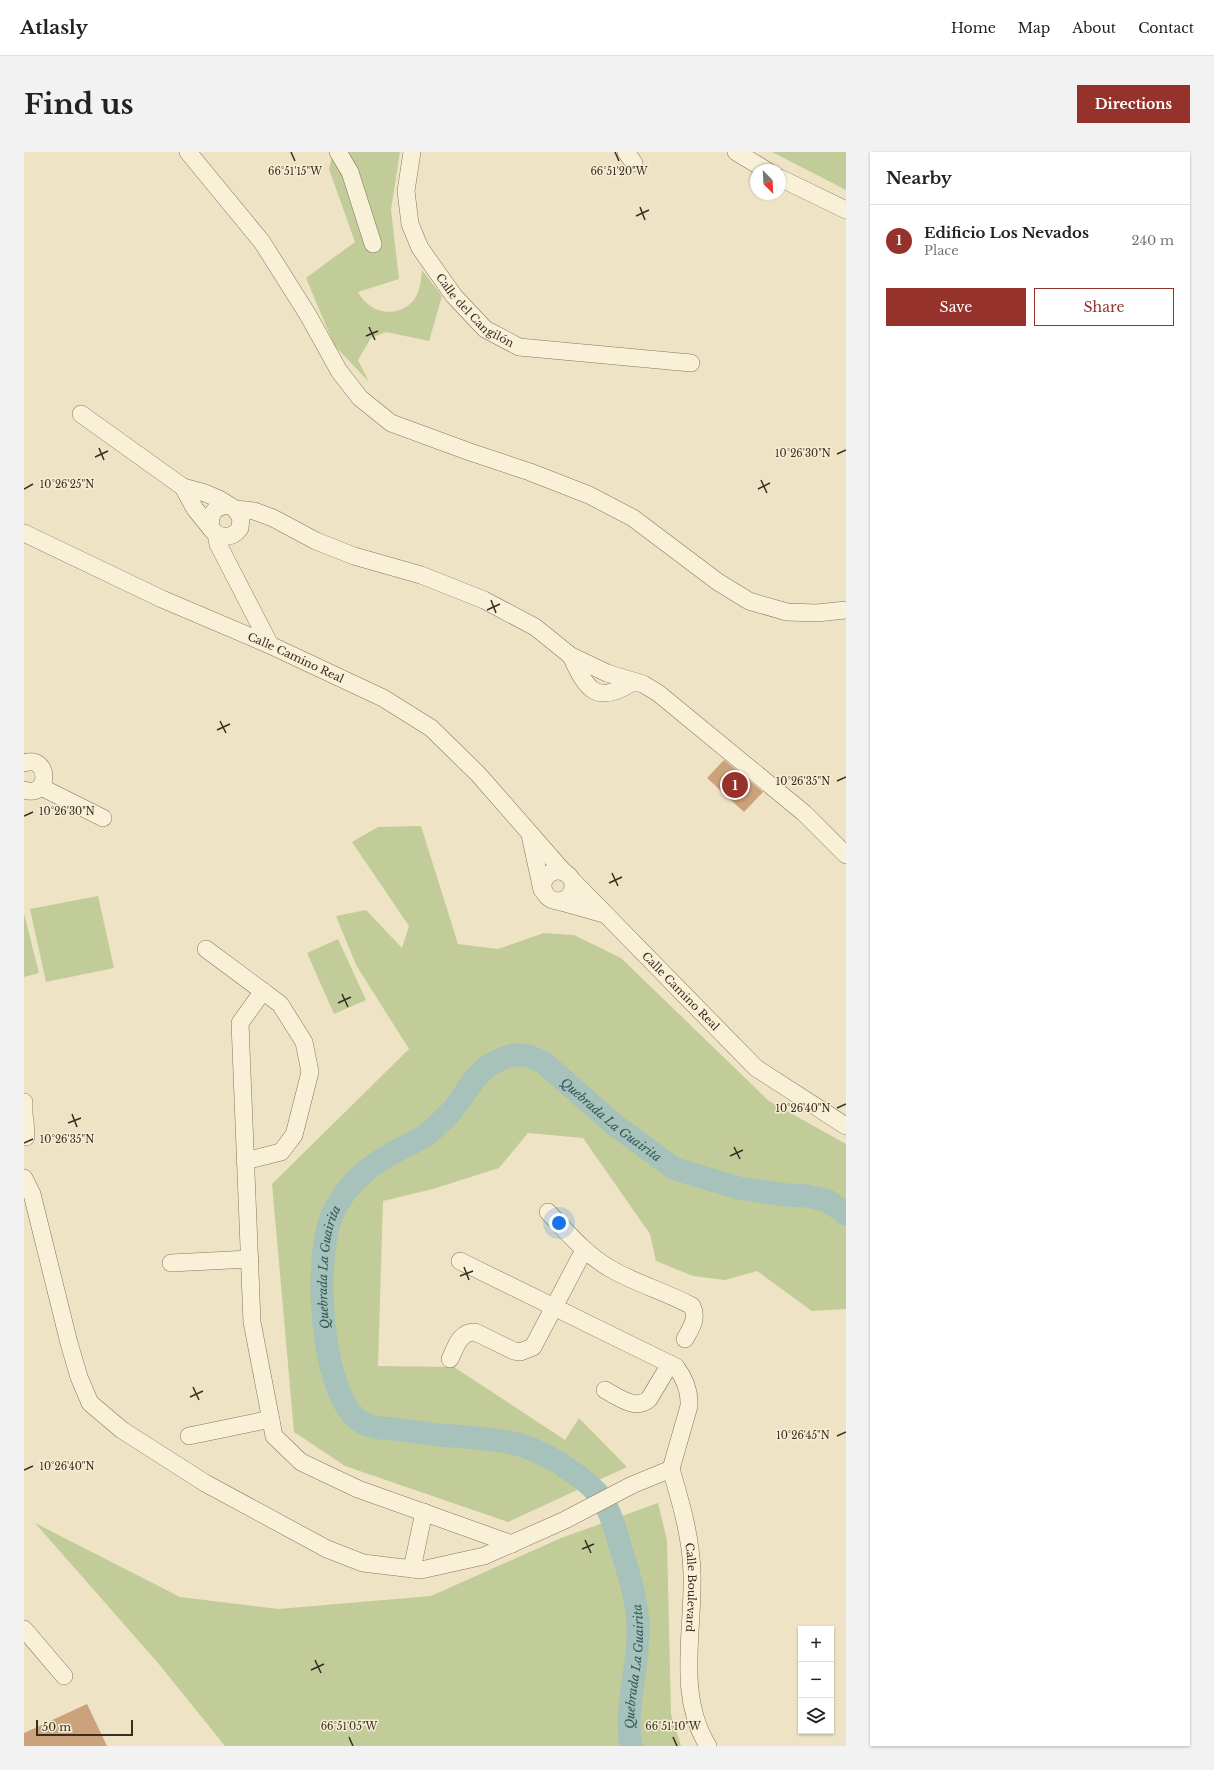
<!DOCTYPE html>
<meta charset="utf-8">
<style>
:root{--surface:#fff;--page:#f2f2f2;--text:#222;--muted:#767676;--line:#e0e0e0;--accent:#96322c}
body{margin:0;font-family:"Libre Baskerville",serif;background:var(--page);color:var(--text)}
.controls{position:absolute;right:12px;bottom:12px;display:grid;overflow:hidden;border-radius:0px;box-shadow:0 1px 3px #0004}
.controls button{width:36px;height:36px;display:grid;place-items:center;padding:0;border:0;border-bottom:1px solid var(--line);background:var(--surface);color:var(--text);font:20px sans-serif}
.compass{position:absolute;left:726px;top:12px;width:36px;height:36px;border-radius:50%;background:var(--surface);box-shadow:0 1px 3px #0004;rotate:156deg}
.scale{position:absolute;left:12px;bottom:10px;width:97px;box-sizing:border-box;padding-left:4px;border:2px solid #392d1f;border-top:0;font-size:11px;line-height:14px;white-space:nowrap;color:#392d1f;-webkit-text-stroke:3px #f5eed4;paint-order:stroke}
.you{position:absolute;left:535px;top:1071px;width:14px;height:14px;margin:-10px;border:3px solid #fff;border-radius:50%;background:#1a73e8;box-shadow:0 0 0 6px #1a73e833}
.badge{display:grid;place-items:center;width:26px;height:26px;border-radius:50%;background:var(--accent);color:#fff;font-size:13px;font-weight:700}
.pin{position:absolute;translate:-50% -50%;border:2px solid #fff;box-shadow:0 1px 4px #0006}
.list{margin:0;padding:0;list-style:none}
h2{display:flex;justify-content:space-between;align-items:center;height:52px;margin:0;padding:0 16px;font-size:17px}
h2 small{font-size:13px;font-weight:400;color:var(--muted)}
.list li{display:grid;grid-template-columns:26px 1fr auto;gap:12px;align-items:center;box-sizing:border-box;height:72px;padding:0 16px;border-top:1px solid var(--line)}
.list b{display:block;font-size:15px;white-space:nowrap}
.list p{margin:0;font-size:13px;white-space:nowrap;color:var(--muted)}
.list em{font-size:13px;font-style:normal;color:var(--muted)}
.actions{display:flex;gap:8px;padding:12px 16px}
.actions a{flex:1;padding:9px 0;border:1px solid var(--accent);border-radius:0px;text-align:center;font-size:14px;color:var(--accent)}
.actions .main{background:var(--accent);color:#fff}
.icon{flex:none;width:22px;height:22px;fill:none;stroke:currentColor;stroke-width:2;stroke-linecap:round;stroke-linejoin:round}
.map{position:relative;flex:none;width:822px;height:1594px;overflow:hidden;border-radius:0px}
header{display:flex;align-items:center;gap:24px;box-sizing:border-box;height:56px;padding:0 20px;background:var(--surface);border-bottom:1px solid var(--line)}
header strong{font-size:19px}
nav{display:flex;gap:22px;margin-inline-start:auto;font-size:14px}
.intro{display:flex;align-items:center;justify-content:space-between;box-sizing:border-box;height:96px;padding:0 24px}
h1{margin:0;font-size:28px}
.button{padding:10px 18px;border-radius:0px;background:var(--accent);color:#fff;font-size:14px;font-weight:700}
main{display:flex;gap:24px;padding:0 24px}
aside{flex:1;background:var(--surface);border-radius:0px;box-shadow:0 1px 3px #0004}
.map>svg:first-child{display:block}
.green{fill:#c2cc99}
.lines{fill:none;stroke-linecap:round;stroke-linejoin:round}
.river{stroke:#a7c1bb;stroke-width:23}
.building{fill:#cba27b}
.minor-casing{stroke:#88765b;stroke-width:18}
.minor{stroke:#f8f1d8;stroke-width:17}
.ticks{fill:none;stroke:#392d1f;stroke-width:1.5}
.labels{text-anchor:middle;dominant-baseline:central;stroke-width:3;stroke-linejoin:round;paint-order:stroke}
.street-label{font-size:11px;fill:#392d1f;stroke:#f5eed4}
.water-label{font-size:12px;font-style:italic;fill:#2e5858;stroke:#f5eed4}
.ticks-label{font-size:10px;text-anchor:middle;fill:#392d1f;stroke:#f5eed4;stroke-width:3;stroke-linejoin:round;paint-order:stroke}
</style>
<header>
<strong>Atlasly</strong>
<nav><a>Home</a><a>Map</a><a>About</a><a>Contact</a></nav>
</header>
<div class="intro"><h1>Find us</h1><a class="button">Directions</a></div>
<main>
<div class="map">
<svg width="822" height="1594" viewBox="0 0 822 1594">
<rect width="100%" height="100%" fill="#eee4c5"/>
<g class="green">
<path d="M 309,0 L 376,0 L 367,58 L 375,127 L 334,140 C 345,161 371,167 388,150 C 396,142 397,128 398,118 L 418,144 L 405,189 L 362,180 L 347,186 L 334,208 L 345,230 L 310,193 L 282,126 L 331,90 L 305,17 Z"/>
<polygon points="748,0 822,0 822,38"/>
<polygon points="397,674 434,792 474,797 520,781 550,783 597,806 745,949 822,992 822,1157 788,1159 733,1119 701,1128 669,1124 632,1109 626,1082 559,986 504,981 475,1016 409,1037 359,1049 354,1214 430,1215 541,1288 555,1266 603,1315 484,1370 321,1314 270,1280 248,1032 385,897 332,813 312,764 342,758 378,796 385,774 328,690 354,675"/>
<polygon points="74,744 90,816 22,830 6,757"/>
<polygon points="0,761 15,821 0,825"/>
<polygon points="314,787 342,848 310,862 283,801"/>
<polygon points="634,1351 643,1388 647,1562 657,1594 201,1594 134,1511 11,1371 156,1445 254,1457 407,1444 537,1386"/>
</g>
<g class="lines">
<path class="river" id="s1" d="M 607,1594 C 600,1555 615,1517 614,1477 C 614,1452 606,1424 598,1401 C 593,1383 588,1363 578,1347 C 570,1335 559,1327 547,1319 C 500,1285 470,1288 416,1283 C 396,1281 376,1277 356,1276 C 348,1274 340,1273 333,1267 C 296,1235 289,1105 309,1061 C 321,1035 342,1016 367,1002 C 378,995 391,991 402,983 C 410,977 419,968 426,961 C 441,944 449,922 469,911 C 489,900 501,900 520,911 L 592,974 L 651,1017 L 715,1036 L 761,1043 L 783,1044 L 804,1049 L 822,1062"/>
</g>
<g class="building">
<polygon points="700,608 739,640 720,660 683,626"/>
<polygon points="63,1552 83,1594 0,1594 0,1581"/>
</g>
<g class="lines">
<g class="minor-casing">
<g id="minor">
<polyline points="164,0 238,90 284,163 315,219 336,246 367,271 446,300 506,320 565,343 609,366 694,430 725,449 763,460 793,461 822,458"/>
<polyline points="314,0 326,20 349,92"/>
<path id="s2" d="M 388,0 L 382,39 L 386,72 L 396,96 L 430,144 L 461,177 L 495,195 L 667,211"/>
<polyline points="602,0 610,11"/>
<polyline points="712,0 742,18"/>
<polyline points="756,26 822,58"/>
<path d="M 57,262 L 159,335 L 181,341 L 195,347 L 211,357 L 217,366 L 216,376 C 208,387 197,387 188,378 C 183,364 191,352 206,354"/>
<polyline points="159,335 171,357 188,378"/>
<polyline points="211,357 230,359 249,366 292,389 330,404 397,423 460,448 511,475 547,504 583,521 619,532 634,541 780,661 822,703"/>
<path id="s3" d="M 0,381 L 138,447 L 246,493 L 359,546 L 407,576 L 454,622 L 539,719"/>
<polyline points="192,382 194,392 246,493"/>
<path d="M 547,504 C 562,537 572,554 609,530"/>
<path d="M 0,611 C 26,602 27,647 0,638"/>
<polyline points="17,635 79,666"/>
<polyline points="506,683 518,738"/>
<circle cx="534" cy="734" r="15"/>
<path id="s4" d="M 549,729 L 732,916 L 822,974"/>
<polyline points="534,749 580,762"/>
<polyline points="182,797 256,852 280,890 286,920 270,983 257,1000 221,1009"/>
<polyline points="239,839 216,871 228,1170 250,1284 277,1310 334,1337 488,1392"/>
<polyline points="0,950 0,967"/>
<polyline points="1,967 2,985"/>
<path id="s5" d="M 0,1026 L 8,1042 L 45,1191 L 55,1225 L 66,1251 L 98,1278 L 181,1331 L 303,1397 L 339,1411 L 397,1418 L 460,1404 L 541,1368 L 608,1333 L 647,1317 C 657,1351 667,1385 668,1421 C 670,1478 652,1543 684,1594"/>
<path d="M 524,1060 C 544,1081 562,1103 587,1117 C 613,1132 642,1140 668,1154 C 674,1167 667,1176 661,1187"/>
<path d="M 436,1109 L 652,1215 C 661,1227 666,1239 665,1254 L 647,1317"/>
<polyline points="147,1111 226,1107"/>
<path d="M 426,1207 C 432,1195 435,1180 451,1180 L 490,1199 L 496,1200 L 509,1195 L 560,1098"/>
<path d="M 581,1238 C 594,1245 612,1259 625,1247 L 646,1212"/>
<polyline points="165,1284 247,1267"/>
<polyline points="388,1417 400,1360"/>
<polyline points="0,1477 40,1524"/>
</g>
</g>
<use href="#minor" class="minor"/>
</g>
<path class="ticks" d="M 267,0 L 271,9M 591,0 L 595,9M 616,55 L 621,68M 612,64 L 625,58M 345,175 L 351,188M 342,184 L 354,179M 75,296 L 80,308M 813,302 L 822,298M 71,305 L 84,299M 737,328 L 743,341M 0,337 L 9,332M 734,337 L 746,331M 467,448 L 472,461M 463,458 L 476,452M 196,569 L 202,581M 193,578 L 206,572M 813,629 L 822,625M 0,664 L 9,660M 588,721 L 594,734M 585,731 L 598,725M 318,842 L 324,855M 314,851 L 327,845M 813,956 L 822,952M 48,962 L 53,975M 44,971 L 57,966M 0,991 L 9,987M 710,995 L 716,1007M 706,1004 L 719,998M 440,1115 L 445,1128M 436,1124 L 449,1119M 169,1235 L 175,1248M 166,1245 L 179,1239M 813,1284 L 822,1280M 0,1318 L 9,1314M 561,1388 L 567,1401M 558,1397 L 570,1392M 291,1508 L 297,1521M 287,1518 L 300,1512M 325,1585 L 329,1594M 649,1585 L 653,1594"/>
<g class="labels">
<g class="street-label">
<text stroke="none"><textPath href="#s2" startOffset="183">Calle del Cangilón</textPath></text>
<text stroke="none"><textPath href="#s3" startOffset="299">Calle Camino Real</textPath></text>
<text stroke="none"><textPath href="#s4" startOffset="154">Calle Camino Real</textPath></text>
<text stroke="none"><textPath href="#s5" startOffset="1003">Calle Boulevard</textPath></text>
</g>
<g class="water-label">
<text stroke="none"><textPath href="#s1" startOffset="1099">Quebrada La Guairita</textPath></text>
<text stroke="none"><textPath href="#s1" startOffset="679">Quebrada La Guairita</textPath></text>
<text stroke="none"><textPath href="#s1" startOffset="80">Quebrada La Guairita</textPath></text>
</g>
</g>
<g class="ticks-label">
<text x="271" y="23">66°51'15"W</text>
<text x="595" y="23">66°51'20"W</text>
<text x="779" y="305">10°26'30"N</text>
<text x="43" y="336">10°26'25"N</text>
<text x="779" y="633">10°26'35"N</text>
<text x="43" y="663">10°26'30"N</text>
<text x="779" y="960">10°26'40"N</text>
<text x="43" y="991">10°26'35"N</text>
<text x="779" y="1287">10°26'45"N</text>
<text x="43" y="1318">10°26'40"N</text>
<text x="325" y="1578">66°51'05"W</text>
<text x="649" y="1578">66°51'10"W</text>
</g>
</svg>
<div class="controls">
<button>+</button>
<button>−</button>
<button><svg class="icon" aria-label="layers" viewBox="0 0 24 24"><path d="M12 4l9 5-9 5-9-5zM3 14l9 5 9-5"/></svg></button>
</div>
<svg class="compass" viewBox="-18 -18 36 36"><path d="M0-13l5 13h-10z" fill="#e53935"/><path d="M0 13l5-13h-10z" fill="#767676"/></svg>
<div class="scale">50 m</div>
<div class="you"></div>
<div class="pin badge" style="left:711px;top:633px">1</div>
</div>
<aside>
<h2>Nearby<small></small></h2>
<ul class="list">
<li><span class="badge">1</span><div><b>Edificio Los Nevados</b><p>Place</p></div><em>240 m</em></li>
</ul>
<div class="actions"><a class="main">Save</a><a>Share</a></div>
</aside>
</main>
